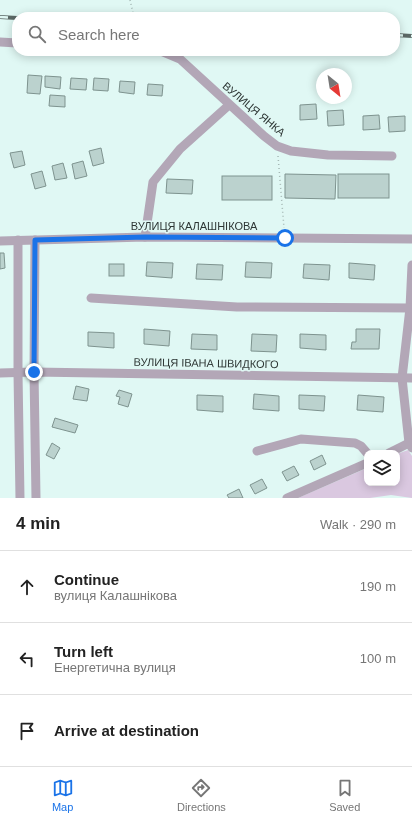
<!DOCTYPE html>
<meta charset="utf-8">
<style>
:root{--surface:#fff;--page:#f6f6f6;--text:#222;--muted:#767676;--line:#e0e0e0;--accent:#1a73e8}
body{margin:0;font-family:Helvetica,sans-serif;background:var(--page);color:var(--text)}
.controls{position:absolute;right:12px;bottom:12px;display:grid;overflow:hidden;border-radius:8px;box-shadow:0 2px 10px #0003}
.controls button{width:36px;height:36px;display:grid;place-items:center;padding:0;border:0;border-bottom:1px solid var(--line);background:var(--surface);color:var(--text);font:20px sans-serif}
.compass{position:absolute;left:316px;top:68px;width:36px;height:36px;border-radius:50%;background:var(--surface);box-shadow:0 2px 10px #0003;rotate:150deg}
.stop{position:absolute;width:12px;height:12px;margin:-9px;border:3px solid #1a73e8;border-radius:50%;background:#fff}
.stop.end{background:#1a73e8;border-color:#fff;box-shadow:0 1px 4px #0008}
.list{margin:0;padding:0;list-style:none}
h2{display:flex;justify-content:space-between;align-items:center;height:52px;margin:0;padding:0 16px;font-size:17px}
h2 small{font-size:13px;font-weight:400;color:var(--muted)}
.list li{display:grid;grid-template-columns:26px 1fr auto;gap:12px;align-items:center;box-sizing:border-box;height:72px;padding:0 16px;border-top:1px solid var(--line)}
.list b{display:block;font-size:15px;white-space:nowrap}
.list p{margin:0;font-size:13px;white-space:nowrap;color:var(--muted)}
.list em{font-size:13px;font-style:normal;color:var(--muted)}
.icon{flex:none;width:22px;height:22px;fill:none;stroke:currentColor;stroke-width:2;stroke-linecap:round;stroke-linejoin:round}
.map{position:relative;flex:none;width:412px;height:498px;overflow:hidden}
.search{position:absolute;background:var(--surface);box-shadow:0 2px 10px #0003;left:12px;right:12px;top:12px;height:44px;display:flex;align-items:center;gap:10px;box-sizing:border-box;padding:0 14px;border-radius:16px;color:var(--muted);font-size:15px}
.sheet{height:268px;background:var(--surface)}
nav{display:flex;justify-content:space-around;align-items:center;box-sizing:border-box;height:56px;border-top:1px solid var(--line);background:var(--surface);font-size:11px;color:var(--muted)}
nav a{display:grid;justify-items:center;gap:2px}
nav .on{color:var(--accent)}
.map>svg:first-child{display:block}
.green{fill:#dac8e0}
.building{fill:#bbd2ce;stroke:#7e938f}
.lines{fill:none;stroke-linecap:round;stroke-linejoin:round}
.path{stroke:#a5b8b5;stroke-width:1.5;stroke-dasharray:1 3;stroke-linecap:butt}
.minor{stroke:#b3a7b7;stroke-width:9}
.rail-casing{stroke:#5c6966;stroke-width:4}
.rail{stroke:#e0f8f4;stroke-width:2.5;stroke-dasharray:8;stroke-linecap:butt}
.route{stroke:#1a73e8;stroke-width:5}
.labels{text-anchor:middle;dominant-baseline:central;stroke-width:3;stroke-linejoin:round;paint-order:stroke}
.street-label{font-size:11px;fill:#2d3634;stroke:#e0f8f4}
</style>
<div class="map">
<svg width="412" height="498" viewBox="0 0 412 498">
<rect width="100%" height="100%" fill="#e0f8f4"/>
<polygon class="green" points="408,450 412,456 412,498 391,495 370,498 298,498 367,468 367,483 397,483 397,454"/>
<g class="building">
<polygon points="28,75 42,76 40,94 27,93"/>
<polygon points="45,76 61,77 60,89 45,87"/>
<polygon points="71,78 87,79 86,90 70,89"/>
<polygon points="94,78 109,79 108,91 93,90"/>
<polygon points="120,81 135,82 134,94 119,92"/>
<polygon points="148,84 163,85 162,96 147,95"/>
<polygon points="50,95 65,96 65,107 49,106"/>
<polygon points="316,104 317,119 300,120 300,105"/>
<polygon points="343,110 344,125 328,126 327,111"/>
<polygon points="379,115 380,129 363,130 363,116"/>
<polygon points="405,116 405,131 389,132 388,117"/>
<polygon points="101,148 104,163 93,166 89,151"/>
<polygon points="22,151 25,165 14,168 10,153"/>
<polygon points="83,161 87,176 75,179 72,164"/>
<polygon points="63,163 67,178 55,180 52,166"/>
<polygon points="42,171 46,186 35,189 31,174"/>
<polygon points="285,174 336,175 335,199 285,198"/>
<rect x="338" y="174" width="51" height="24"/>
<rect x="222" y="176" width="50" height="24"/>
<polygon points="167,179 193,180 192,194 166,193"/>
<polygon points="0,253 4,253 5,268 0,269"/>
<polygon points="147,262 173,263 172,278 146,276"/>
<polygon points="246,262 272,263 271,278 245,277"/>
<polygon points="349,263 375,265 374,280 349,278"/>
<rect x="109" y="264" width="15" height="12"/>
<polygon points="197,264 223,265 222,280 196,279"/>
<polygon points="304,264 330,265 329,280 303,278"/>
<polygon points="144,329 170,331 169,346 144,344"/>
<polygon points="356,329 380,329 379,349 351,349 352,342 356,342"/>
<polygon points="88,332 114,333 114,348 88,346"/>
<polygon points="192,334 217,335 217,350 191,349"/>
<polygon points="252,334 277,335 276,352 251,351"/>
<polygon points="300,334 326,335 326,350 300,348"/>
<polygon points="76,386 89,389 87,401 73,399"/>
<polygon points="119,390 132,394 128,407 118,404 120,397 116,396"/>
<polygon points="254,394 279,396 279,411 253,409"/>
<polygon points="197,395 223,396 223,412 197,410"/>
<polygon points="299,395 325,396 324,411 299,409"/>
<polygon points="358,395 384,397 383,412 357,410"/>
<polygon points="55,418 78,425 75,433 52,427"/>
<polygon points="52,443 60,448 54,459 46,455"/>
<polygon points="322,455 326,464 314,470 310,461"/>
<polygon points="294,466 299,475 287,481 282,472"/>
<polygon points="262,479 267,488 255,494 250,485"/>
<polygon points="239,489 243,498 229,498 227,495"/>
</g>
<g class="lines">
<g class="path">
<polyline points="130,0 134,17"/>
<polyline points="278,156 284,228"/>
</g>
<g class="minor">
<polyline points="0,42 17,43"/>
<polyline points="161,51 180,59 264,136 277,146 291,151 328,155 392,156"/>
<polyline points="145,237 153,182 180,149 229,105"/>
<polyline points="18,240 18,373 20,498"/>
<polyline points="35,240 34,372 36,498"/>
<polyline points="0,241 145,237 412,239"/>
<polyline points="412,265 410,308 402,378 409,443 412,448"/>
<polyline points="91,298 237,307 410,308"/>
<polyline points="0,373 34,372 412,378"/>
<polyline points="257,451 301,439 355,443 361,446 367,453"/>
<polyline points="389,453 409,443"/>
<polyline points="287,498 367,463"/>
</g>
<g class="rail-casing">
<g id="rail">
<polyline points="0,17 17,18"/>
<polyline points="395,35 412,36"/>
</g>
</g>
<use href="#rail" class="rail"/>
</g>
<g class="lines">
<polyline class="route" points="34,372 35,240 145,237 285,238"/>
</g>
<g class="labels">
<g class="street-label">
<text transform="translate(254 109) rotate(40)">ВУЛИЦЯ ЯНКА</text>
<text x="194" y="226">ВУЛИЦЯ КАЛАШНІКОВА</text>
<text transform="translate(206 363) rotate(1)">ВУЛИЦЯ ІВАНА ШВИДКОГО</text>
</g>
</g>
</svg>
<div class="controls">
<button><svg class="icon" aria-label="layers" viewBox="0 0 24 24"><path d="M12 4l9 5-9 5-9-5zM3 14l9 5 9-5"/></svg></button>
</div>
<svg class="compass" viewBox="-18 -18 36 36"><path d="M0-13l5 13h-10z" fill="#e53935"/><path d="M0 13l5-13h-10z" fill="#767676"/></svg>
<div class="stop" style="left:285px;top:238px"></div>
<div class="stop end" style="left:34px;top:372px"></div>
<div class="search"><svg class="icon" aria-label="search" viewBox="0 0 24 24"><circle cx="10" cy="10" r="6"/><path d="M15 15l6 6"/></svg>Search here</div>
</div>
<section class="sheet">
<h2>4 min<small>Walk · 290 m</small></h2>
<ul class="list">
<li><svg class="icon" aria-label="ahead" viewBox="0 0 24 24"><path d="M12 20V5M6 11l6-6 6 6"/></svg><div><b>Continue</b><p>вулиця Калашнікова</p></div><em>190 m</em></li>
<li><svg class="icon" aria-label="left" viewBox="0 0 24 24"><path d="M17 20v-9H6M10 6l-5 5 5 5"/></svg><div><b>Turn left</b><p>Енергетична вулиця</p></div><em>100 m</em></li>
<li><svg class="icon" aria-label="arrive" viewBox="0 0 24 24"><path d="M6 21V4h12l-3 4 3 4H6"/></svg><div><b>Arrive at destination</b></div></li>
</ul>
</section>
<nav>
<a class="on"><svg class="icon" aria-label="map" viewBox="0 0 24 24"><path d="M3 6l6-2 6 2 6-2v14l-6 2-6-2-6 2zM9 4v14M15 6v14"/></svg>Map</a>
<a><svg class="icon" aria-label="directions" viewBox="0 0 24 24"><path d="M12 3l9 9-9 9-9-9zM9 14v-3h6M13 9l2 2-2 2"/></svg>Directions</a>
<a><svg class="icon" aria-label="saved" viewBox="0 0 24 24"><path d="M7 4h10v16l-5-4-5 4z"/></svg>Saved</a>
</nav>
